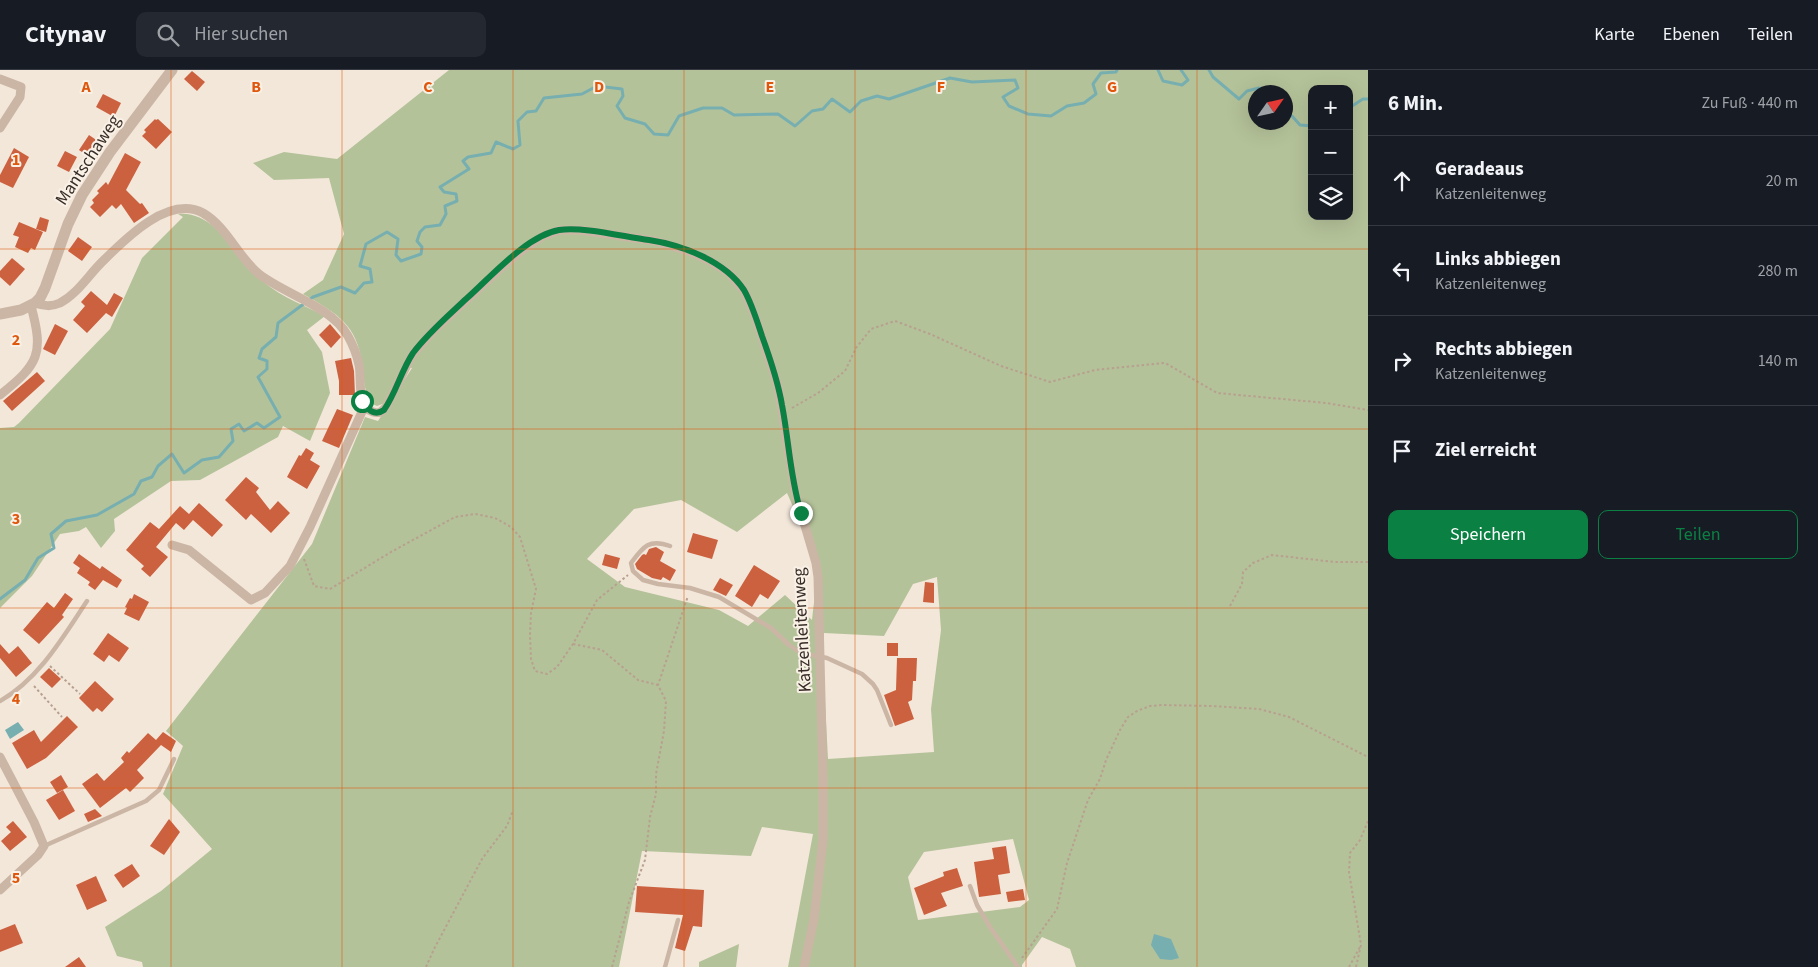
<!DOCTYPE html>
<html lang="de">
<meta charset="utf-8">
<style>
:root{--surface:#171b24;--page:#242831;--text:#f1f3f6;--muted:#9ea1a6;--line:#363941;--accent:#0b8043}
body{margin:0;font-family:"Source Sans 3",sans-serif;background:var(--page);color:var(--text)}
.controls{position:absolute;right:15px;top:15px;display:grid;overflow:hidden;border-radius:10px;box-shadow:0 5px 20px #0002}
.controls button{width:45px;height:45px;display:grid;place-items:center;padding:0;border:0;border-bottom:1px solid var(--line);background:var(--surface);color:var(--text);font:25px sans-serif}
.compass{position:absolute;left:1248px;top:15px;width:45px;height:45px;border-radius:50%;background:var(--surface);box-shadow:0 5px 20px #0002;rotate:56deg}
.stop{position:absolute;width:15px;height:15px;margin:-11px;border:4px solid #0b8043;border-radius:50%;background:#fff}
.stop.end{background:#0b8043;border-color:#fff;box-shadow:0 1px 5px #0008}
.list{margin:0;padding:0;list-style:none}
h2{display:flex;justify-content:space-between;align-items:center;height:65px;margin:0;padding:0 20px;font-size:21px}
h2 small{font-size:16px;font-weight:400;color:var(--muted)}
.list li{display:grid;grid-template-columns:32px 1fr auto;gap:15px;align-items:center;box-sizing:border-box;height:90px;padding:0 20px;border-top:1px solid var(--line)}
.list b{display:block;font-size:19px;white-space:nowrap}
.list p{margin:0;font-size:16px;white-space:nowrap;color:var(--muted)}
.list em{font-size:16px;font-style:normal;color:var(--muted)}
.actions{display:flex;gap:10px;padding:15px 20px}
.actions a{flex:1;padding:11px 0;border:1px solid var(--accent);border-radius:10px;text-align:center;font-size:18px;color:var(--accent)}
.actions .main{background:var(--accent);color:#fff}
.icon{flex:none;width:28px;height:28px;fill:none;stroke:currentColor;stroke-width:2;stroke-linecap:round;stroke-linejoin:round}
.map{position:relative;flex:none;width:1368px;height:897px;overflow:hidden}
header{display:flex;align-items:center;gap:30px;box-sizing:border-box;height:70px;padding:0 25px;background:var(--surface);border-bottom:1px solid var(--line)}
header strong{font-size:24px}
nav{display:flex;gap:28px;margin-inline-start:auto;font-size:18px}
.search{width:350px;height:45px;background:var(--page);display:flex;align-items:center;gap:12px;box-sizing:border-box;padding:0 18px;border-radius:10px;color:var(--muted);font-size:19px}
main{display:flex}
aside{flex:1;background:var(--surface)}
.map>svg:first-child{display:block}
.green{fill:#b4c299;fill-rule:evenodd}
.water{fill:#77afb1}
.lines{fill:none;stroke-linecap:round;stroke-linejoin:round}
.stream{stroke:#77afb1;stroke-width:3}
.building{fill:#cc613f}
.path{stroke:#b7a08f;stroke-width:2;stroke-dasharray:2.5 2.5;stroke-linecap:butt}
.service{stroke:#cbb6a5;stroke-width:4.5}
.minor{stroke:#cbb6a5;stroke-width:9}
.tertiary{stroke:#cbb6a5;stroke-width:11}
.route{stroke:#0b8043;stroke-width:6}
.grid{fill:none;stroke:#df570d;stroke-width:1;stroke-opacity:0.55}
.labels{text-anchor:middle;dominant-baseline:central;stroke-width:4;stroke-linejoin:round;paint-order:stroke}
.street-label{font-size:18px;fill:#372c27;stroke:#faf1e6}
.grid-label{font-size:16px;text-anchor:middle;font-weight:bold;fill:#df570d;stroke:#faf1e6;stroke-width:4;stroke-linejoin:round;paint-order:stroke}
</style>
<header>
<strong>Citynav</strong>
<div class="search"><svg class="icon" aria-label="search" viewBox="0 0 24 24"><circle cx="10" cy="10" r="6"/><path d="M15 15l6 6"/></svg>Hier suchen</div>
<nav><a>Karte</a><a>Ebenen</a><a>Teilen</a></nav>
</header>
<main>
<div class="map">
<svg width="1368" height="897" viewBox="0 0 1368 897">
<rect width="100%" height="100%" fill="#f3e7da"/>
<g class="green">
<path d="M 449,0 L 1368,0 L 1368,897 L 1076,897 L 1070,879 L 1042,867 L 1022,895 L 1022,897 L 788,897 L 813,764 L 762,757 L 751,786 L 642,781 L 619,897 L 143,897 L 142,892 L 117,886 L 105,857 L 161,821 L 212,779 L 163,724 L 183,676 L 166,661 L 312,474 L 365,347 L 378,351 L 412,298 L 402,296 L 385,333 L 377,336 L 370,333 C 363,318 364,303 361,287 C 354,251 332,241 303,224 L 323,210 L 344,164 L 329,108 L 274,110 L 253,93 L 284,82 L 337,89 ZM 1312,19 L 1349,19 L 1349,146 L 1312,146 ZM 1256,22 L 1286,22 L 1286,52 L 1256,52 ZM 787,423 C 800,452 815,486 815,518 C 815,528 813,539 812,550 L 785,525 L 748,556 L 719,540 L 625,517 L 587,489 L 634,439 L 681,430 L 737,462 ZM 937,507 L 941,560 L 931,639 L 934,682 L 828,689 L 823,594 L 824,563 L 884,566 L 913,514 ZM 1013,769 L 1029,830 L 1020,837 L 918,850 L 908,807 L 924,782 Z"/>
<path d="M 178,144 C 217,140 239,191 265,213 C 282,227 305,236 325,246 L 307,260 L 322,282 L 330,323 L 310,371 L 283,356 L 278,367 L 200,410 L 171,411 L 114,449 L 115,461 L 101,478 L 86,457 L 79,461 L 60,464 L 32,506 L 0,538 L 0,358 L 14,357 L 19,353 L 110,259 L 142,188 L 183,147 Z"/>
<polygon points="739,874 736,897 699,897 699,892"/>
</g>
<g class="water">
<polygon points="18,652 24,660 10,669 5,660"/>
<polygon points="1154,864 1171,869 1179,888 1171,890 1160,889 1151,875"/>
</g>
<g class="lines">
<g class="stream">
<polyline points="1158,0 1163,11 1182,15 1188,10 1181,0"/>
<polyline points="1209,0 1213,7 1239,29 1247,21 1259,18 1264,22"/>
<polyline points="1349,38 1363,29 1368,29"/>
<polyline points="1286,43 1292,46 1300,55 1312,56"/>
<polyline points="0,529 25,510 38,488 54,478 51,464 66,451 97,445 134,424 141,411 152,407 158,396 172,384 184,403 202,390 219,387 233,371 231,359 239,354 244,361 257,353 264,358 280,347 258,307 267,299 267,291 259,288 262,279 276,267 278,253 313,227 341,217 355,223 364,213 372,212 370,199 360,196 366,174 387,162 398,169 396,185 401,191 421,184 422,177 417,171 420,162 425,157 440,155 446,144 445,136 457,131 456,124 444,122 440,117 469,99 463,91 468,87 491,83 496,72 513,79 520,75 518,51 527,42 536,41 544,28 582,24 597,16 622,19 623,26 617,36 625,48 645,54 654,64 668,65 679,46 703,38 722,38 734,45 778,44 795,56 812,41 823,39 832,29 850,42 861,31 877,26 889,29 950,8 972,12 1015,10 1018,18 1003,27 1009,36 1028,44 1051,46 1067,36 1084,33 1096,24 1093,14 1101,3 1116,2 1117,0"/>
</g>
</g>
<g class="building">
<polygon points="192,1 205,12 197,21 184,9"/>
<polygon points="103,24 121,33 114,47 96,37"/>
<polygon points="155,49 156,50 158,49 172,62 156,79 142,66 146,62 144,60"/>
<polygon points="89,65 105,76 95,91 79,80"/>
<polygon points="14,78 29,87 13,118 0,112 0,105"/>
<polygon points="65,81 77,87 69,102 57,96"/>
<polygon points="125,83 141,92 126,120 140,134 142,133 149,143 134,153 121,134 116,139 112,135 100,147 90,137 94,133 92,130 99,123 97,121 106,112 108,115"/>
<polygon points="40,147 49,150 46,162 36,159"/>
<polygon points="19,152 43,162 35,180 31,178 28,183 15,177 19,167 13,165"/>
<polygon points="78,167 92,177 82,191 68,181"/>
<polygon points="12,188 25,199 10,216 0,207 0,201"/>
<polygon points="91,221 107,235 114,223 123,228 112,247 106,243 87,263 73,250 85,236 81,232"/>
<polygon points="55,254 68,261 55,285 43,279"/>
<polygon points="330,254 341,267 331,278 319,265"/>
<polygon points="351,288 354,301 355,325 339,325 339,311 335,291"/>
<polygon points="37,302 45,311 12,341 3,331"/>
<polygon points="337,339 353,345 339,378 322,371"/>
<polygon points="306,378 314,383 310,390 320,396 307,419 287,407 299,385 301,386"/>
<polygon points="246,407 259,418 256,422 270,440 278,431 290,443 271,463 251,444 246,450 225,430"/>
<polygon points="199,433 223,455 212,467 193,450 184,460 176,453 156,477 168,487 150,507 141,499 144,496 126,480 150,452 159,459 180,436 189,444"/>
<polygon points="693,463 718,470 712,489 687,482"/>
<polygon points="656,477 664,482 660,491 676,500 670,511 663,507 661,510 652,508 637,499 635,494 642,485 644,484 646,485 649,479"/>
<polygon points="79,484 100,499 102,496 122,510 117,518 103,510 95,520 88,515 90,512 77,503 80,498 73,493"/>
<polygon points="605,484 620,488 617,499 602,495"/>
<polygon points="754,495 780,511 768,529 760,524 752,537 735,526"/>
<polygon points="720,508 733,515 726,526 713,520"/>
<polygon points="925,512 934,513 934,533 923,532"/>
<polygon points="65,523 73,529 62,545 64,547 39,574 23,560 47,532 54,538"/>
<polygon points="134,524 149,532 139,551 124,544 127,538 125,537 130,528 132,529"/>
<polygon points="108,563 129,578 119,592 109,585 104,592 93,584"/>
<rect x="887" y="573" width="11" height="13"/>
<polygon points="0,574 9,584 18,576 32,593 16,607 0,588"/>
<polygon points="897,588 917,588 916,611 913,611 912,630 908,632 914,649 895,656 884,625 896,620"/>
<polygon points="49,598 61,609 52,618 40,607"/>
<polygon points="95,611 114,629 102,642 97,638 93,642 79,628"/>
<polygon points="67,646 78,657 46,688 27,699 12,673 34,660 41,672"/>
<polygon points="163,662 176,671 171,682 161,675 137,700 144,708 130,722 126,718 100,738 82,714 97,703 104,711 124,692 121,688 127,681 129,683 148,663 156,670"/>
<polygon points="61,705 68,717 57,723 50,712"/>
<polygon points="63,720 75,741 59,750 46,730"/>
<polygon points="95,739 102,746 88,752 84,744"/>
<polygon points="169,749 180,762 164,785 150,776"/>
<polygon points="13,751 27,767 10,781 1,771 11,762 6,757"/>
<polygon points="1006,776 1010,803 998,805 1001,824 979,827 974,792 994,789 992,778"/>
<polygon points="132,794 140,806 123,818 114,805"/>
<polygon points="957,798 963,816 941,823 947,836 924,845 914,818 944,806 943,802"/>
<polygon points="96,806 107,831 87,840 76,815"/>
<polygon points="637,816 704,820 702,857 693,856 685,881 675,878 683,845 635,842"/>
<polygon points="1023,819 1025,830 1008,832 1006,822"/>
<polygon points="15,854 23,873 0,882 0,860"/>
<polygon points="79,887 86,897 65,897"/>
</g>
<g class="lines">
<g class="path">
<polyline points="792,338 818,323 845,301 856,278 871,259 895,251 930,264 1001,296 1050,312 1095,300 1165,293 1217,323 1326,333 1368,340"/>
<polyline points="304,489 314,516 330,519 391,482 455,447 475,444 495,448 511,457 520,467 536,519 531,543 530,565 531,589 535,601 547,604 557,597 573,574 597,530 628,505"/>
<polyline points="1230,536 1242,514 1243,502 1253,493 1272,485 1335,492 1368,492"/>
<polyline points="573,574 602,580 638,610 658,615"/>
<polyline points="50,596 80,624"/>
<polyline points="34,616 62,647"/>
<polyline points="1022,888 1057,839 1067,793 1088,730 1100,709 1106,690 1120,660 1128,647 1137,641 1150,636 1162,635 1212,636 1259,639 1289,647 1368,687"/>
<polyline points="426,897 434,879 482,789 507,756 513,740"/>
<polyline points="612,897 629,832 645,790 650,747 656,724 656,704 664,661 666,631 658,615 688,526"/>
<polyline points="1349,897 1360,877"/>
<polyline points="1356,897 1361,875 1349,802 1350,783 1360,770 1368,751"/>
</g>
<g class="service">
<path d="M 670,476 C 649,468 643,477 631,493 L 633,501 L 643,510 L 658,514 L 690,518 L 719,527 L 771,558 L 789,575 L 801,583 L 827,588 L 862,604 L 873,614 L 877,620 L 891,655"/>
<path d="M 0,631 C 39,609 63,567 87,531"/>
<polyline points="44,776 146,731 159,720 174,689"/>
<polyline points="970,816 977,835 990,857 1018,897"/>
<polyline points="665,897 678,850"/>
</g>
<g class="minor">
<polyline points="0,9 21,17 20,27 0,58"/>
<path d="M 35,233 C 44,236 51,237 60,233 C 77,224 88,206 101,193 C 123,171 168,124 203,143 C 227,157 238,187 259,204 C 286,225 331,236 348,266 C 353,275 357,285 359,295 C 362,308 356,337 373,342 C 380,344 382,341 386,337 L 412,285 L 433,261 L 502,197 L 522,180 L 543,166 L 560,160 L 580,160 L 655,171 L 691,182 L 710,191 L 729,203 L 745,222 L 756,249 L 778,316 L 795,422 L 816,493 L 818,507 L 823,710 L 823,770 L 814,849 L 804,897"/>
<path d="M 0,325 C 39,294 44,284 31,236"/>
<polyline points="172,475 189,480 251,530 265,523 290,496 310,457 365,335"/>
<polyline points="0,687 34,752 44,776 38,785 0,820"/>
</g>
<polyline class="tertiary" points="0,244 21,240 35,233 40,228 45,218 68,154 82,125 110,82 172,0"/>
</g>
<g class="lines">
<path class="route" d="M 362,331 C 367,339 374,347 384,340 C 396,323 401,301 413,283 C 428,263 448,246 466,229 C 491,207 526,166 559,160 C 582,156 625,167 649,170 C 682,175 725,191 744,220 C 752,234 757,251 762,266 C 770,288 778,311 782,335 C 789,371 790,407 801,443"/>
</g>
<path class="grid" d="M 171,0 L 171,897M 342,0 L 342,897M 513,0 L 513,897M 684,0 L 684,897M 855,0 L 855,897M 1026,0 L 1026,897M 1197,0 L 1197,897M 0,179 L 1368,179M 0,359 L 1368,359M 0,538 L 1368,538M 0,718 L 1368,718"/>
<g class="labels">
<g class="street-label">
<text transform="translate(88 90) rotate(-57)">Mantschaweg</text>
<text transform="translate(802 560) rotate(-93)">Katzenleitenweg</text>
</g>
</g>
<g class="grid-label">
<text x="86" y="22">A</text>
<text x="256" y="22">B</text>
<text x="428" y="22">C</text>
<text x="599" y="22">D</text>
<text x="770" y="22">E</text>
<text x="941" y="22">F</text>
<text x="1112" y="22">G</text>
<text x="16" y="95">1</text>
<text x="16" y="275">2</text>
<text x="16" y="454">3</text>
<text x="16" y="634">4</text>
<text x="16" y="813">5</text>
</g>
</svg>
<div class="controls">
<button>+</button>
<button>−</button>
<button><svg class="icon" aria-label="layers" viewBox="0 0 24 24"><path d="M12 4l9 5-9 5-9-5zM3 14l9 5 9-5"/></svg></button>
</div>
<svg class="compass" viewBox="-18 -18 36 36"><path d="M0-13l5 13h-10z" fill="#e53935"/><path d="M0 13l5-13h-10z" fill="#9ea1a6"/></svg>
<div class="stop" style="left:362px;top:331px"></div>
<div class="stop end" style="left:801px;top:443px"></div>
</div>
<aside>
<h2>6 Min.<small>Zu Fuß · 440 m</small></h2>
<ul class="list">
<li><svg class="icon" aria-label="ahead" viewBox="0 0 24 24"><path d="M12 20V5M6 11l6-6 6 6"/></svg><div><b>Geradeaus</b><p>Katzenleitenweg</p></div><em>20 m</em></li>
<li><svg class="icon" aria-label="left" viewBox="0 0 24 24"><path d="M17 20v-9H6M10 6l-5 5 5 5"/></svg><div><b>Links abbiegen</b><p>Katzenleitenweg</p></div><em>280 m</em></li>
<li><svg class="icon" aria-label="right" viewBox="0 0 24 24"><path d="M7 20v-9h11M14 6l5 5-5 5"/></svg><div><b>Rechts abbiegen</b><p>Katzenleitenweg</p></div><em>140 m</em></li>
<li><svg class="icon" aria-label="arrive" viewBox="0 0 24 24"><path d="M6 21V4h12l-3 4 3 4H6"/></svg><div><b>Ziel erreicht</b></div></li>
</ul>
<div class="actions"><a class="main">Speichern</a><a>Teilen</a></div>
</aside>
</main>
